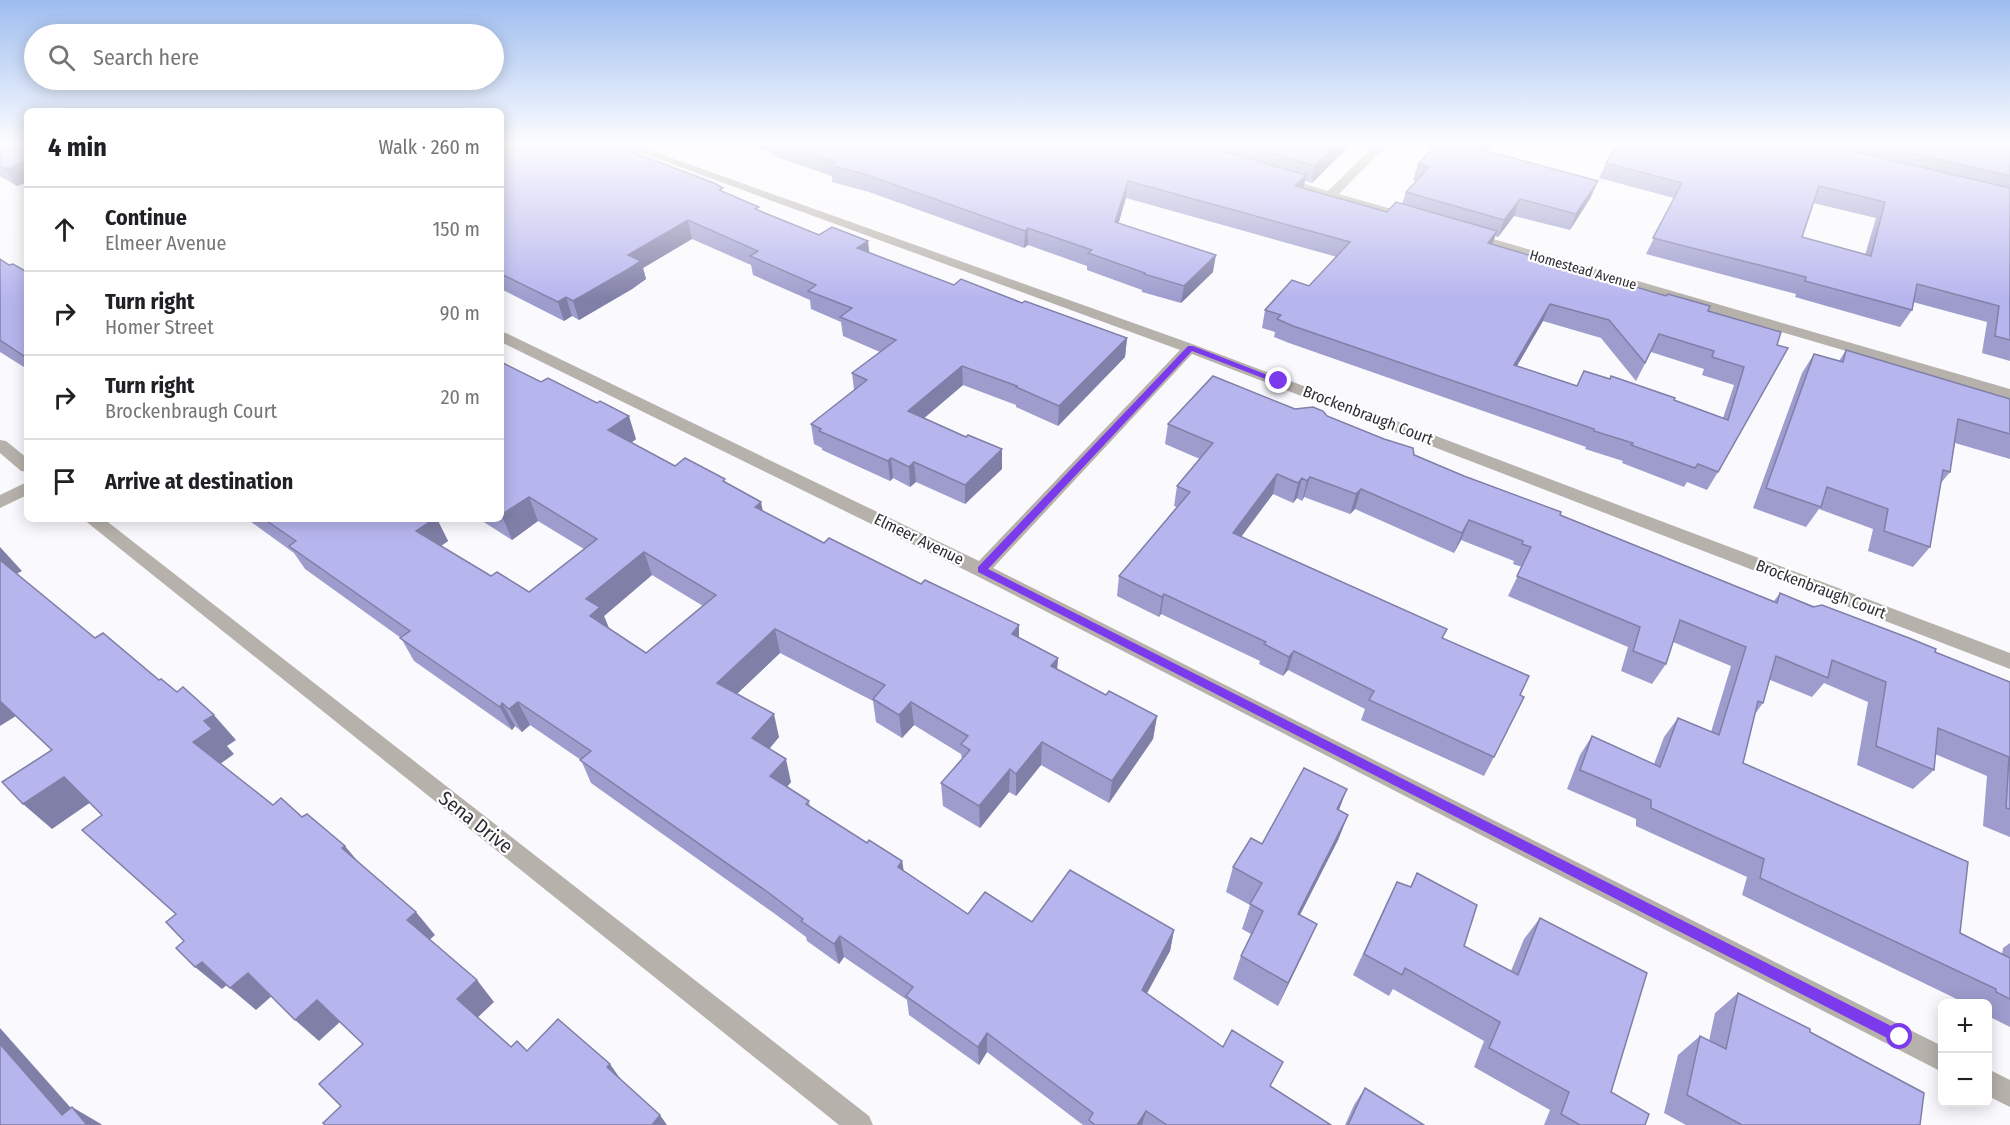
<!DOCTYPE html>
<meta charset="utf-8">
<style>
:root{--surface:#fff;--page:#f2f2f2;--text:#202124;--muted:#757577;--line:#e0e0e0}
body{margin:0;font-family:"Fira Sans Condensed",sans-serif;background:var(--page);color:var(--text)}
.controls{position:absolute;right:18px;bottom:18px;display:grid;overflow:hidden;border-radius:9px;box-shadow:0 3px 15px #0003}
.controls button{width:54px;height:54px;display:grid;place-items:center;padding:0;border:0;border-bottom:2px solid var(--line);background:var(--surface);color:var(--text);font:30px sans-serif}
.stop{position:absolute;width:18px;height:18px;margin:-14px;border:4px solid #7c3aed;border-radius:50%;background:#fff}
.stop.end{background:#7c3aed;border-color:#fff;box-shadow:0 2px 6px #0008}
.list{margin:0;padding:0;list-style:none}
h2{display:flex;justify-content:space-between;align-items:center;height:78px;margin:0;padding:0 24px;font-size:26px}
h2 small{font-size:20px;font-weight:400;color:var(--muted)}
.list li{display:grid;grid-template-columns:39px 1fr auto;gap:18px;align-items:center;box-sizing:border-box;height:84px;padding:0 24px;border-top:2px solid var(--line)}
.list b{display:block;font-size:22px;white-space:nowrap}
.list p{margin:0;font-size:20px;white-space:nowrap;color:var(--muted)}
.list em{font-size:20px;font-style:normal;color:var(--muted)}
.icon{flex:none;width:33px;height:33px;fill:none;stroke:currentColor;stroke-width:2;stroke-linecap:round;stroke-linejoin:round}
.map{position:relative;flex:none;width:2010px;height:1125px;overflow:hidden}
.search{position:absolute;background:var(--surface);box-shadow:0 3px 15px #0003;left:24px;top:24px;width:480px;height:66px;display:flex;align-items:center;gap:15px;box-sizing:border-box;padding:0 21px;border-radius:33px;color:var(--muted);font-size:22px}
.panel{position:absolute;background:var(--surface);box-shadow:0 3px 15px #0003;left:24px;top:108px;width:480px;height:414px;border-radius:9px}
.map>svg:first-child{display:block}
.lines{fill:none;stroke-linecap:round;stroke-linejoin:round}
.minor{fill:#b7b1ab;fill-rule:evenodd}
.wall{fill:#9d9ccd;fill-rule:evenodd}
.shaded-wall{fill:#807fa7}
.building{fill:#b7b5ee;stroke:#807fa7;stroke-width:1.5;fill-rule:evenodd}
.route{fill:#7c3aed}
.labels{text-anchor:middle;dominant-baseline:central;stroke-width:4.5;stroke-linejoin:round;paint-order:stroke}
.far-street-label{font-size:14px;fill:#2d2d34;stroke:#fff}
.street-label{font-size:16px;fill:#2d2d34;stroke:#fff}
.near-street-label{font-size:20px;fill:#2d2d34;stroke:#fff}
</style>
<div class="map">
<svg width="2010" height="1125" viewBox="0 0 2010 1125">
<rect width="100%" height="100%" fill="#fafafe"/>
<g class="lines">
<g class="minor">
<polygon points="614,143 630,143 1195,345 2010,653 2010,669 1192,354 993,568 1942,1046 1942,1072 975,575 501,342 501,332 506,333 979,561 1180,350"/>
<polygon points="1377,143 1389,143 1339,194 1395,210 1397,213 1395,216 1391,217 1278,184 1276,181 1282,177 1328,191"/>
<polygon points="1469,232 2010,389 2010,399 1464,239 1463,236 1464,233"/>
<polygon points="0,440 6,441 27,458 27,472 21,471 0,453"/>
<polygon points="27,482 27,495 0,508 0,495"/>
<polygon points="83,519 104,519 869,1116 873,1125 839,1125"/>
<polygon points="1988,1069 2010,1080 2010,1107 1988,1096"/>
</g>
</g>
<g class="wall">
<polygon points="0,143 27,143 27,182 17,186 0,176"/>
<polygon points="501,143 724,193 760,211 819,235 954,285 1022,303 1127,338 1125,357 1058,426 1016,407 1016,405 963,385 924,418 1002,469 965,504 916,482 910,487 893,478 890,481 822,450 822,448 814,444 811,424 854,390 852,373 880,352 843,336 841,322 811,309 810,300 753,275 751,265 692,239 643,268 646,279 632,289 579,320 572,316 564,321 501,289"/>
<path d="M 745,143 L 1352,143 L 1312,183 L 1305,181 L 1303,188 L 1387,212 L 1402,204 L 1406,192 L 1416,181 L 1413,180 L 1418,164 L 1439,143 L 1493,143 L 1486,151 L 1591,197 L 1570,230 L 1514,216 L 1498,237 L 1495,236 L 1492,245 L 1781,332 L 1718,472 L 1707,490 L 1687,482 L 1684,487 L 1622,463 L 1623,461 L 1585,449 L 1586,447 L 1289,343 L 1274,337 L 1275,332 L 1262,328 L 1265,310 L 1309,286 L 1337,257 L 1126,198 L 1118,223 L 1213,272 L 1181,303 L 1142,292 L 1142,290 L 1087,270 L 1087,266 L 1028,245 L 1024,248 L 869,192 L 832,182 L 832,176 L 773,156 L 772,153 ZM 1543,321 L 1601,338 L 1636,381 L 1651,352 L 1704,369 L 1702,375 L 1734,385 L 1723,418 L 1674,400 L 1610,379 L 1577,386 L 1517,366 Z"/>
<path d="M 1619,143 L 2010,143 L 2010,361 L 1982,353 L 1987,322 L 1913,302 L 1912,310 L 1900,327 L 1795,297 L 1796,294 L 1646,254 L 1674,198 L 1599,178 L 1606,163 ZM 1813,203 L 1876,218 L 1865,255 L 1802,237 Z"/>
<polygon points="0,259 9,265 27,272 27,369 0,352"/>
<polygon points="1846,350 2010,399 2010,459 1955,443 1950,472 1941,483 1930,547 1913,567 1868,551 1873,529 1819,509 1806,527 1753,508 1802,373 1814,354 1839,361"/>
<path d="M 501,362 L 636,439 L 631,443 L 675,466 L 726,483 L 763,511 L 824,543 L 1019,625 L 1019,638 L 1058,658 L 1057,669 L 1106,695 L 1157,716 L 1153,739 L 1109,803 L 1041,765 L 1016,796 L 1009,792 L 980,828 L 943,806 L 941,783 L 962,759 L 961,754 L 914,725 L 902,738 L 876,722 L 873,701 L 780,653 L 737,694 L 779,737 L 769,749 L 791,782 L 787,787 L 809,801 L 810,807 L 867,843 L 902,861 L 904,871 L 968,914 L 1032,922 L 1174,930 L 1170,951 L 1146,993 L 1270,1087 L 1331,1125 L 1083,1125 L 987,1052 L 979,1065 L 909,1015 L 907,1000 L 844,957 L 839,964 L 807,941 L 806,937 L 775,914 L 591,783 L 581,760 L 530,725 L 522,732 L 515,726 L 512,730 L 414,661 L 401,638 L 305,569 L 294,553 L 247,519 L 437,519 L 448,541 L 441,546 L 491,576 L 529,592 L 584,549 L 538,521 L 512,540 L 479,519 L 501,519 ZM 652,575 L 703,606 L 646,653 L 609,628 L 604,616 Z"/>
<polygon points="1295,409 1327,416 1464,476 1774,601 1780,593 1935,652 2010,682 2010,837 1983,826 1987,776 1935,754 1934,770 1913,789 1857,765 1868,702 1824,683 1812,697 1770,680 1763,703 1755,714 1743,763 1960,933 2002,954 2003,948 2010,943 2010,1027 1988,1016 1988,1004 1967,1004 1742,895 1747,877 1636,826 1636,819 1567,789 1580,755 1592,736 1654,764 1664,737 1678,718 1711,732 1731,666 1673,642 1666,664 1652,684 1621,671 1628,647 1508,596 1522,567 1513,564 1514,561 1461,540 1454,553 1355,509 1350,514 1304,497 1302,501 1297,498 1293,503 1273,494 1241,537 1443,638 1520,695 1494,757 1484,776 1361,720 1365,709 1288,670 1283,676 1259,664 1260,661 1161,614 1159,617 1117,596 1119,576 1177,507 1174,506 1177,486 1200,459 1165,444 1168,424"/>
<polygon points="1339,810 1348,815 1338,840 1300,915 1306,948 1278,1006 1233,979 1241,956 1251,934 1242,929 1250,905 1226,892 1233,867 1262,844"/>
<polygon points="1417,873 1464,946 1511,971 1524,939 1540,918 1611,1092 1645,1125 1544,1125 1550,1110 1474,1067 1484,1041 1393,989 1389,996 1353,975 1386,904 1397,882 1410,887"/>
<polygon points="1738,993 1810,1032 1920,1125 1686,1125 1664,1113 1678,1055 1700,1036 1709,1041 1715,1013"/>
<polygon points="1365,1088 1424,1125 1345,1125 1354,1105"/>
</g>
<g class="shaded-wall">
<polygon points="1339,143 1352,143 1312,183 1315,166"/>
<polygon points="1485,143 1493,143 1474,165 1480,149"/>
<polygon points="27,161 27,182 17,186 5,169"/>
<polygon points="1306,175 1303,192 1295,186"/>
<polygon points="1128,181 1126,198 1114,239 1115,222"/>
<polygon points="1598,181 1591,197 1570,230 1576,214"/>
<polygon points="1520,199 1514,216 1498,237 1504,220"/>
<polygon points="688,220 692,239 643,268 646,279 632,289 579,320 573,301 628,255"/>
<polygon points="1028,228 1028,245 1024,248 1025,231"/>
<polygon points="1497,231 1491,248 1488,243"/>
<polygon points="868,241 870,259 857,248"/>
<polygon points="1216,255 1213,272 1181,303 1184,286"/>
<polygon points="566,297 572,316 564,321 558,302"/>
<polygon points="1550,304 1543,321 1507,383 1514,365"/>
<polygon points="1127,338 1125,357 1058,426 1059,406"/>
<polygon points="962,366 963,385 909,431 908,411"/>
<polygon points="629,416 636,439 616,454 608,430"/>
<polygon points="1002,449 1002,469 965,504 965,485"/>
<polygon points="891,458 893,478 890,481 888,461"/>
<polygon points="914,462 916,482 910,487 909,467"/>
<polygon points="1277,474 1273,494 1229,553 1233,533"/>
<polygon points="1310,477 1304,497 1302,501 1307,481"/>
<polygon points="1302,478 1297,498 1293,503 1298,483"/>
<polygon points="1361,489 1355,509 1350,514 1356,494"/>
<polygon points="529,497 538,521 512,540 502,516"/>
<polygon points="761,502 766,526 755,507"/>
<polygon points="434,519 437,519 448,541 429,554 416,531"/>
<polygon points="1469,520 1461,540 1454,553 1462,533"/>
<polygon points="0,547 22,571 12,576 0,563"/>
<polygon points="644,552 652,575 604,616 610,631 590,616 586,599"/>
<polygon points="1164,594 1161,614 1159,617 1162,597"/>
<polygon points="1019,625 1019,649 1012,634"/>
<polygon points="775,629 780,653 724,706 717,683"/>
<polygon points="1294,651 1288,670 1283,676 1289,657"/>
<polygon points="1058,658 1056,682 1051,666"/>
<polygon points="0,701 16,716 0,726"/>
<polygon points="518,702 530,725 522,732 509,709"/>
<polygon points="911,702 914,725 902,738 899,715"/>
<polygon points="502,703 515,726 512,730 500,707"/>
<polygon points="774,714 779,737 759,761 752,738"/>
<polygon points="214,715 236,740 227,746 234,754 216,767 193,742 204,721"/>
<polygon points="1157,716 1153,739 1109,803 1112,781"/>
<polygon points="1042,742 1041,765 1016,796 1016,774"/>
<polygon points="786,759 791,782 776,798 770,776"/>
<polygon points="1010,769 1009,792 980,828 979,806"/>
<polygon points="64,777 91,802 52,829 23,804"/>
<polygon points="1347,789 1337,815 1337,809"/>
<polygon points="1348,815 1338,840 1288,938 1298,914"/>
<polygon points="345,846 365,870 342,848"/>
<polygon points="902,861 905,883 898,867"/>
<polygon points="416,912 435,935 426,943 407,920"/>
<polygon points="1317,924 1306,948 1278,1006 1288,983"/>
<polygon points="1174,930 1170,951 1138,1010 1142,990"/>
<polygon points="840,936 844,957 839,964 834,944"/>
<polygon points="202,962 228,984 222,989 195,967"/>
<polygon points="248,973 273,995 256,1010 230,988"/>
<polygon points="477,980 494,1002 475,1020 457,999"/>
<polygon points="317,1000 340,1022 319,1041 295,1020"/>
<polygon points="0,1028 86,1125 62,1115 0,1044"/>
<polygon points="987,1033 987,1052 979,1065 978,1047"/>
<polygon points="610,1064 624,1084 607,1067"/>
<polygon points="72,1107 101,1124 102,1125 87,1125"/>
<polygon points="1146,1111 1142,1125 1137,1125"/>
<polygon points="660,1115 667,1125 652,1125"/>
</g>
<g class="building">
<polygon points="0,143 27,143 27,161 5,169 0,166"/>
<polygon points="501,143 609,143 714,183 723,188 719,190 759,207 755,209 819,235 832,227 868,241 857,248 954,285 961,279 1022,303 1025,301 1127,338 1059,406 1016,387 1017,386 962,366 908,411 966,437 968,435 1002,449 965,485 914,462 909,467 891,458 888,461 819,431 821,429 811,424 867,380 852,373 896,340 840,317 852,308 808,291 816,285 750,256 758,251 688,220 628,255 641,261 627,270 573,301 566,297 558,302 501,274"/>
<path d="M 778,143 L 1194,143 L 1306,175 L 1295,186 L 1387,212 L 1396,202 L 1497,231 L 1488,243 L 1666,296 L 1668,294 L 1710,306 L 1708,311 L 1781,332 L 1777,345 L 1788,348 L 1718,472 L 1698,464 L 1695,468 L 1631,445 L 1633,443 L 1594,431 L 1594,429 L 1293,326 L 1277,319 L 1281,315 L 1265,310 L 1292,280 L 1309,286 L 1350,242 L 1128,181 L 1115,222 L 1216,255 L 1184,286 L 1144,274 L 1145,273 L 1088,253 L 1092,250 L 1028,228 L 1025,231 L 867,175 L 831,165 L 836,162 ZM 1550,304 L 1609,320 L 1645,363 L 1659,334 L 1714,351 L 1712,357 L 1744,367 L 1728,420 L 1674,400 L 1675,398 L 1611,376 L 1610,379 L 1584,371 L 1577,386 L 1514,365 Z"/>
<polygon points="1234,143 1339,143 1315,166"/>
<polygon points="1439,143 1485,143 1480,149 1598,181 1576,214 1520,199 1504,220 1406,192 1429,167 1418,164"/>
<path d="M 1619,143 L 1819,143 L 2010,188 L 2010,340 L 1995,336 L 1999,306 L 1917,284 L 1912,310 L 1805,281 L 1806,277 L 1653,238 L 1682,183 L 1606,163 ZM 1819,186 L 1885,202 L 1871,256 L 1802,237 Z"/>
<polygon points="1867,143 2010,143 2010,176"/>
<polygon points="0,259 9,265 13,264 27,272 27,358 0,340"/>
<polygon points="1846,350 2010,399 2010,434 1958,419 1950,472 1943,470 1930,547 1884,531 1888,509 1827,487 1821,507 1766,488 1814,354 1843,362"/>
<path d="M 501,362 L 541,382 L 548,378 L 597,403 L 600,401 L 629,416 L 608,430 L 675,466 L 685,458 L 725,479 L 723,481 L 761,502 L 755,507 L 824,543 L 829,538 L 921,584 L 925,580 L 1019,625 L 1012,634 L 1058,658 L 1051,666 L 1106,695 L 1109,691 L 1157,716 L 1112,781 L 1042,742 L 1016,774 L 1010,769 L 979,806 L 941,783 L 970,750 L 961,744 L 968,736 L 911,702 L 899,715 L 873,699 L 885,685 L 775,629 L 717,683 L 774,714 L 752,738 L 786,759 L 770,776 L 809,801 L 806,804 L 867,843 L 869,840 L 902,861 L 898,867 L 968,914 L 985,892 L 1032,922 L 1070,870 L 1174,930 L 1142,990 L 1223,1047 L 1232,1030 L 1283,1062 L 1270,1086 L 1331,1125 L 1167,1125 L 1146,1111 L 1137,1125 L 1095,1125 L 1089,1120 L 1093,1113 L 987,1033 L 978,1047 L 906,996 L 913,987 L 840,936 L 834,944 L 801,921 L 803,919 L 769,893 L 580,760 L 591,751 L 518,702 L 509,709 L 502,703 L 500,707 L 400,638 L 410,631 L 289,546 L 296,541 L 264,519 L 434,519 L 416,531 L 491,576 L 497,572 L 529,592 L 597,539 L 529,497 L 501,515 ZM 644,552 L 716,595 L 646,653 L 590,616 L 600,607 L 586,599 Z"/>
<polygon points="1213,376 1295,409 1313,407 1323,411 1327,416 1384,439 1413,448 1414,455 1464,476 1561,512 1560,515 1777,603 1780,593 1813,607 1822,605 1909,638 1936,649 1935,652 2010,682 2010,809 2006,808 2009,757 1938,728 1934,770 1876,746 1886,682 1832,660 1828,678 1776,656 1763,703 1758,701 1743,763 1968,862 1960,933 2010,958 2010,999 1996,992 1996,989 1760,878 1764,859 1651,808 1651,800 1580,770 1592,736 1660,767 1678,718 1719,735 1746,647 1680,620 1666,664 1633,651 1640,627 1517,576 1531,547 1522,544 1523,541 1469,520 1462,533 1361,489 1356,494 1310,477 1307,481 1302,478 1298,483 1277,474 1233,533 1447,629 1442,638 1529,676 1520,695 1524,697 1494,757 1369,700 1374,691 1294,651 1289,657 1264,644 1266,642 1164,594 1162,597 1119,576 1190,492 1177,486 1213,443 1168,424"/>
<polygon points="0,560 95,638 103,633 159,680 161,679 177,692 183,687 214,715 204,721 212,729 193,742 273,805 281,798 302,817 307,814 345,846 342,848 416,912 407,920 477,980 457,999 511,1047 517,1041 527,1051 558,1019 610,1064 607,1067 660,1115 652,1125 325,1125 323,1123 341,1106 319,1084 363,1044 317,1000 295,1020 248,973 230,988 202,962 195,967 176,948 184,941 166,922 176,914 82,830 102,815 64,777 23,804 2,782 52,750 0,701"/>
<polygon points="1304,768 1347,789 1337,809 1348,815 1298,914 1317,924 1288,983 1241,956 1263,911 1250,904 1262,883 1233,867 1251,838 1262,844"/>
<polygon points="1417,873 1477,905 1464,946 1518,975 1540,918 1647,973 1611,1092 1649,1114 1645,1125 1580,1125 1561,1114 1569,1092 1489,1048 1500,1022 1405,968 1402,975 1364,954 1397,882 1411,887"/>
<polygon points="1738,993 1810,1029 1810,1032 1924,1093 1920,1125 1742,1125 1687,1095 1700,1036 1726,1049"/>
<polygon points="0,1044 62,1115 72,1107 87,1125 0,1125"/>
<polygon points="1365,1088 1424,1125 1348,1125"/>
</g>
<linearGradient id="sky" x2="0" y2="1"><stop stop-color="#9dbdef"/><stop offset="0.48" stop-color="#fdfdff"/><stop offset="1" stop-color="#fdfdff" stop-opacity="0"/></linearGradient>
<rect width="2010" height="300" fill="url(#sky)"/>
<polygon class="route" points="1188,346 1193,346 1283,381 1276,383 1192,351 988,569 1905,1033 1907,1037 1905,1042 1900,1044 1895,1042 978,572 978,567"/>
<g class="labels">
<g class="far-street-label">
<text transform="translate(1583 270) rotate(16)">Homestead Avenue</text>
</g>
<g class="street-label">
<text transform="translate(1368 415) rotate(21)">Brockenbraugh Court</text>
<text transform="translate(919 539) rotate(26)">Elmeer Avenue</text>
<text transform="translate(1821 589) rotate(21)">Brockenbraugh Court</text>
</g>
<g class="near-street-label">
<text transform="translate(476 822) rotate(38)">Sena Drive</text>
</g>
</g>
</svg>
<div class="controls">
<button>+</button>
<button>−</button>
</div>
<div class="stop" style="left:1900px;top:1037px"></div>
<div class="stop end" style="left:1279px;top:381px"></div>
<div class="search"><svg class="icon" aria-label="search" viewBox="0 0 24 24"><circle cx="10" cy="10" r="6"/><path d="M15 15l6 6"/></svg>Search here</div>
<section class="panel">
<h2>4 min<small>Walk · 260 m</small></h2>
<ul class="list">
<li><svg class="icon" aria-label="ahead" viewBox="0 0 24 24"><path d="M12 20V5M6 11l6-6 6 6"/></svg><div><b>Continue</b><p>Elmeer Avenue</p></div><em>150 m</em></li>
<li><svg class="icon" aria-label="right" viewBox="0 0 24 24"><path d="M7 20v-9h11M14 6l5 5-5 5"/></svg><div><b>Turn right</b><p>Homer Street</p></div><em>90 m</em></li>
<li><svg class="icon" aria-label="right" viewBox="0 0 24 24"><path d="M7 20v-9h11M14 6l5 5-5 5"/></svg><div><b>Turn right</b><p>Brockenbraugh Court</p></div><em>20 m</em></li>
<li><svg class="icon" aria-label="arrive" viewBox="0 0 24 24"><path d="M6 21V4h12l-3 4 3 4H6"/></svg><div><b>Arrive at destination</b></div></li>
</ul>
</section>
</div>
